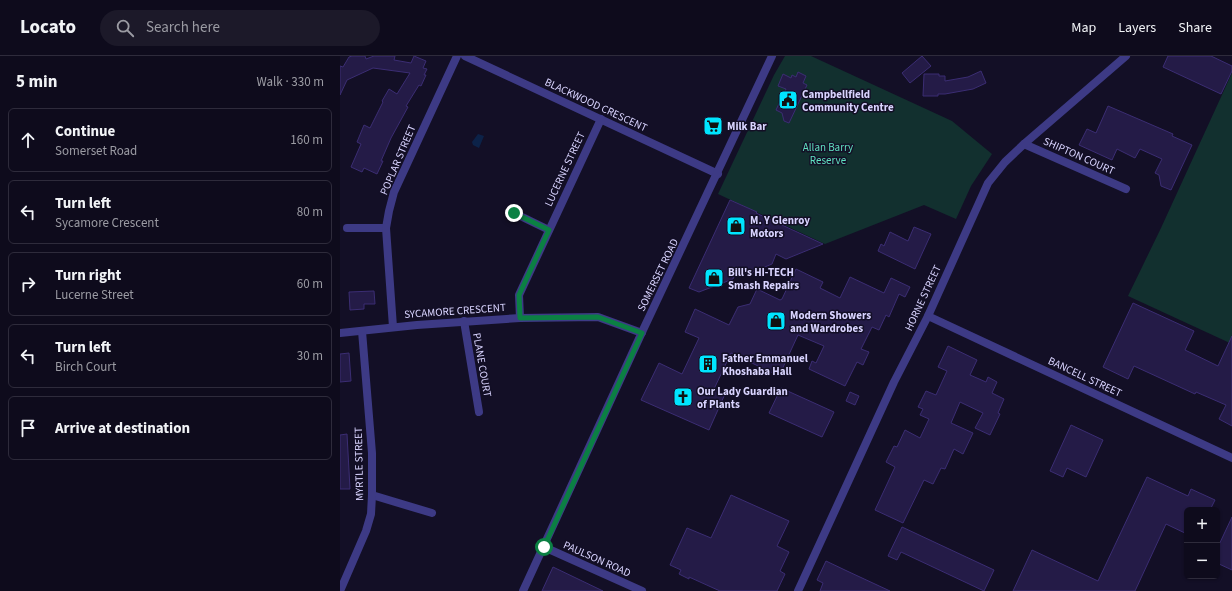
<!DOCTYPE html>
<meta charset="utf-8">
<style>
:root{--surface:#0e0b1c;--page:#1c1929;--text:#f1f3f6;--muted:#9b9ba3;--line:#2e2b3b}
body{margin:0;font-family:"Source Sans 3",sans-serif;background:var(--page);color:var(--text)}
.controls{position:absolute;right:12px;bottom:12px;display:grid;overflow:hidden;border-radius:6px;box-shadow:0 1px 3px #0004}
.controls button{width:36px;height:36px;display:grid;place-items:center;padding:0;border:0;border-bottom:1px solid var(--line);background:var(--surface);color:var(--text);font:20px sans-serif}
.stop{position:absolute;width:12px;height:12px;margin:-9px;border:3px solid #0b8043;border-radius:50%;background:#fff}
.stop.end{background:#0b8043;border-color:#fff;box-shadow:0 1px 4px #0008}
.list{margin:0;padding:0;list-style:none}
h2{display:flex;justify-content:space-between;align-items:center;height:52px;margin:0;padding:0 16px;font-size:17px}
h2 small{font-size:13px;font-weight:400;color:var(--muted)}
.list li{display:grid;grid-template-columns:26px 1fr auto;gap:12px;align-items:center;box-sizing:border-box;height:64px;margin:0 8px 8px;padding:0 8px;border:1px solid var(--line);border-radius:6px}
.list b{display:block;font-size:15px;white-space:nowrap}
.list p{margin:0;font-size:13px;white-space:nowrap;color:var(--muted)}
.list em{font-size:13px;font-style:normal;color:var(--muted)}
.icon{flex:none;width:22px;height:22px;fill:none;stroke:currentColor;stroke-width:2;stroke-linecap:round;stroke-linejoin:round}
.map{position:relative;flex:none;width:892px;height:535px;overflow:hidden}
header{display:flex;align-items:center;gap:24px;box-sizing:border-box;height:56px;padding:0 20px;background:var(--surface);border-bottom:1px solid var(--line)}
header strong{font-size:19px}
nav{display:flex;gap:22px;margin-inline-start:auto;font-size:14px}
.search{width:280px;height:36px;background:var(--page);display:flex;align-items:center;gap:10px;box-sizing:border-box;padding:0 14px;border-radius:22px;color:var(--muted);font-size:15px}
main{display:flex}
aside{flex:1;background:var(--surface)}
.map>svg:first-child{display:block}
.green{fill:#12302f}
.water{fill:#0c2248}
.building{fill:#241b47;stroke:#3b2d73}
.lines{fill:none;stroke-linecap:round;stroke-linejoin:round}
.street{stroke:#3d3a85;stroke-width:8}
.route{stroke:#0b8043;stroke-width:5}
.labels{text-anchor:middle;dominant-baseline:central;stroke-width:3;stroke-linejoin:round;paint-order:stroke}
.poi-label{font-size:11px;font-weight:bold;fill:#d9d4ff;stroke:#130f26;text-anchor:start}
.street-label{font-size:11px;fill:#d9d4ff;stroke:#130f26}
.park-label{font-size:11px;fill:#5fe0c0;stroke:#130f26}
</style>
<header>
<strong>Locato</strong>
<div class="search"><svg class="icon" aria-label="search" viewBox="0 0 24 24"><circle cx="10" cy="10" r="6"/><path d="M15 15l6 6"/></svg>Search here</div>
<nav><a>Map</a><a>Layers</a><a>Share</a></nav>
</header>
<main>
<aside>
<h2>5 min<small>Walk · 330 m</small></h2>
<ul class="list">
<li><svg class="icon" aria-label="ahead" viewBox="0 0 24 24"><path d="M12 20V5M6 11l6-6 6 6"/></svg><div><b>Continue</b><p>Somerset Road</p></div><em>160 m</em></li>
<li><svg class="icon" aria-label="left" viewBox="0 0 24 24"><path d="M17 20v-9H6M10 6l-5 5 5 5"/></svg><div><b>Turn left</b><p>Sycamore Crescent</p></div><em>80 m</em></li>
<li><svg class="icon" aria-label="right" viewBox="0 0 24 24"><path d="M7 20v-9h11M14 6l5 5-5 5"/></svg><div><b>Turn right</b><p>Lucerne Street</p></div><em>60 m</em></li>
<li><svg class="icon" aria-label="left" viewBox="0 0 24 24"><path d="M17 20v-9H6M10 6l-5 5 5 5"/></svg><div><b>Turn left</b><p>Birch Court</p></div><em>30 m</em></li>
<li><svg class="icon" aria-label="arrive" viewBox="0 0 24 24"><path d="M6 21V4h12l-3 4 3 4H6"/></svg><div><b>Arrive at destination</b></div></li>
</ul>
</aside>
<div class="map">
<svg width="892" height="535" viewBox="0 0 892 535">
<rect width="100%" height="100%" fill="#130f26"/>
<g class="green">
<polygon points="445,0 471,0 612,65 652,98 631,130 616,163 584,149 485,188 378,138 434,19"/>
<polygon points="892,17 892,288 788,240 821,172"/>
</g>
<polygon class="water" points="138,78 144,80 139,92 133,89 132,86"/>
<g class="building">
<polygon points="12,0 25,0 26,3 34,0 55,0 54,4 71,7 74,0 86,5 83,12 87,13 84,19 86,19 81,30 79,29 66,50 68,51 51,82 41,105 43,105 37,118 24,112 22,116 11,111 21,88 17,86 24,69 30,72 43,46 42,45 49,33 57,38 70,17 33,12 7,24 0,39 0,10 3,11 9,1"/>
<polygon points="582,0 591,10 570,27 562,17"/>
<polygon points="828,0 871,0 892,10 892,15 881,38 823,11"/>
<polygon points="641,15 646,27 633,33 605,38 598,38 598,40 583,40 584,18 599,18 599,20 605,20 605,25 628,21"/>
<polygon points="458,16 466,20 463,27 467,29 449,67 444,65 442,57 436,54 446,33 438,30 443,18 451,22 452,19 456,21"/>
<polygon points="768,50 833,78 832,80 852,89 831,134 821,130 819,119 815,117 822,103 800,93 795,102 777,93 772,104 739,89 747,73 756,77"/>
<polygon points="390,144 417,156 416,157 483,188 446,203 436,198 432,208 408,218 398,213 393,223 359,236 349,232"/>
<polygon points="574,171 591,178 575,213 538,195 541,188 544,190 550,176 568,185"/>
<polygon points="456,213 483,226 480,232 500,242 510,221 544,237 551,222 570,231 565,241 559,238 549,261 546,259 539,274 532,271 521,293 529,296 523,309 517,306 505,330 469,313 472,305 476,307 484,290 458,279 439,320 391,297 374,333 385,338 369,374 301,344 319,307 342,318 359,282 345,276 355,253 389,269 398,251 410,248 417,233 440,244 442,243"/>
<polygon points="34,235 35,248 24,248 24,253 10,254 9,236"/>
<polygon points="793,247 854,275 845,294 878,310 892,280 892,370 879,363 886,349 856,336 855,338 794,310 788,323 763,311"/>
<polygon points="608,290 637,304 630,319 646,326 648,321 657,326 652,337 664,343 658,357 660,358 650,379 635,372 643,357 620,346 611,367 633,377 623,398 614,393 605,413 601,412 593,428 584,424 563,467 535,454 555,411 546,406 554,390 557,391 565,374 580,382 589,363 580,359 583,353 578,351 586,335 596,339 607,315 598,311"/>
<polygon points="9,297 11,325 0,326 0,298"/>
<polygon points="441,332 494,356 482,381 429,357"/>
<polygon points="510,336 519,340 515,349 506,345"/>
<polygon points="731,369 763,384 746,421 727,412 723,421 710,415"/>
<polygon points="7,378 10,433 0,433 0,379"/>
<polygon points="807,421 848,440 851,433 875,444 870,454 847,454 847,478 826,468 795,535 673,535 692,494 758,525"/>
<polygon points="391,439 449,465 437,490 449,496 440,515 445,518 437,535 380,535 349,521 349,523 339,518 341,514 330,509 347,472 371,482"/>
<polygon points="892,461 892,514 877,507 877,493"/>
<polygon points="562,471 654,514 644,535 561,496 557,504 548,500"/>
<polygon points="486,505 507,515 550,535 480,535 483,527 477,524"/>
<polygon points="213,511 263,535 202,535"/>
</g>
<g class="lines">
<g class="street">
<polyline points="125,0 378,118"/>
<polyline points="684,88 786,133"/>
<polyline points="174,157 209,174"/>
<polyline points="7,172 46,172"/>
<polyline points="588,260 892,402"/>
<polyline points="180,262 179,239 261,63"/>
<polyline points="124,265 139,356"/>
<polyline points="53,271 46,172 49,155 54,136 117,0"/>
<polyline points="0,277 77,269 180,262 258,261 302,277"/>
<polyline points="32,439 92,457"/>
<polyline points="204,491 302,535"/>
<polyline points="0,535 26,475 31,458 32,439 32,397 22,275"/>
<polyline points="183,535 303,274 432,0"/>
<polyline points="458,535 554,326 588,260 648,127 665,106 684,88 786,0"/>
</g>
</g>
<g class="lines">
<polyline class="route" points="174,157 209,174 179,239 180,262 258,261 302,277 204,491"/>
</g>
<defs>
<g id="civic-square" transform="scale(1)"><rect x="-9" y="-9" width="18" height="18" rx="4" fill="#00e5ff" stroke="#130f26"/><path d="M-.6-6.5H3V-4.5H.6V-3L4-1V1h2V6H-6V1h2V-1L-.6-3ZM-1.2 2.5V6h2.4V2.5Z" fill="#111"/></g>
<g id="supermarket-square" transform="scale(1)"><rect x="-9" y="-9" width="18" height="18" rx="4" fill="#00e5ff" stroke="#130f26"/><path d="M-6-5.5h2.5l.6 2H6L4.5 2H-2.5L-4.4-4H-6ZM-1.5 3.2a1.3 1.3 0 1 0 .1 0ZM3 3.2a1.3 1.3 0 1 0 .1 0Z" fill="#111"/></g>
<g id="shop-square" transform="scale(1)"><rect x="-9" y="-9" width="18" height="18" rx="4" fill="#00e5ff" stroke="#130f26"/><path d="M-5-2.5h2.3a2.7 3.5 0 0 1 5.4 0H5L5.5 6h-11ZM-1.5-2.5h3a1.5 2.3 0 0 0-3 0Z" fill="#111"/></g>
<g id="building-square" transform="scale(1)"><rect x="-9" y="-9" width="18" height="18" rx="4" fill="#00e5ff" stroke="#130f26"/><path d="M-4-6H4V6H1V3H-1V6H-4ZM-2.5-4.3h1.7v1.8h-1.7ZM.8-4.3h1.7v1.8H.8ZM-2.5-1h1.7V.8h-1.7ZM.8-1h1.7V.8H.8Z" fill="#111"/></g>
<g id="church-square" transform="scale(1)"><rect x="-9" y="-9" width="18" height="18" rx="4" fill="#00e5ff" stroke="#130f26"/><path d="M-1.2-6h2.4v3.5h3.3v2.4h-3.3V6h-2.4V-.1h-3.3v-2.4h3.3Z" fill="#111"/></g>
</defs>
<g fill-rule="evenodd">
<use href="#civic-square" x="448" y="44"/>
<use href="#supermarket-square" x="373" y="70"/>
<use href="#shop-square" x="396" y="170"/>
<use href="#shop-square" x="374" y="222"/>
<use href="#shop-square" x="436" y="265"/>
<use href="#building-square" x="368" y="308"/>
<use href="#church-square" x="343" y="341"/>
</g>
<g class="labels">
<g class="poi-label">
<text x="462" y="38">Campbellfield<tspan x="462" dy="13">Community Centre</tspan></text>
<text x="387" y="70">Milk Bar</text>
<text x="410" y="164">M. Y Glenroy<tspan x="410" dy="13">Motors</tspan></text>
<text x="388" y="216">Bill's HI-TECH<tspan x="388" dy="13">Smash Repairs</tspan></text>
<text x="450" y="259">Modern Showers<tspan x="450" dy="13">and Wardrobes</tspan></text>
<text x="382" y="302">Father Emmanuel<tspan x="382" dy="13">Khoshaba Hall</tspan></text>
<text x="357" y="335">Our Lady Guardian<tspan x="357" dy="13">of Plants</tspan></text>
</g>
<g class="street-label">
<text transform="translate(256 49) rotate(25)">BLACKWOOD CRESCENT</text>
<text transform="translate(739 100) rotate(24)">SHIPTON COURT</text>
<text transform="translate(58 104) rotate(-67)">POPLAR STREET</text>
<text transform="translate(225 113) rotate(-65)">LUCERNE STREET</text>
<text transform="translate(318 219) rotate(-64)">SOMERSET ROAD</text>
<text transform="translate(583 242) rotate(-65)">HORNE STREET</text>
<text transform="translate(115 255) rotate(-4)">SYCAMORE CRESCENT</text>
<text transform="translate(142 309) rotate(80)">PLANE COURT</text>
<text transform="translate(745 321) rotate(25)">BANCELL STREET</text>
<text transform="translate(19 408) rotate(-91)">MYRTLE STREET</text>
<text transform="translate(257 503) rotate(24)">PAULSON ROAD</text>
</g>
<g class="park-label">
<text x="488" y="91">Allan Barry<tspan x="488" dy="13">Reserve</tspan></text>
</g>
</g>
</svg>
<div class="controls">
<button>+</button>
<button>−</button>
</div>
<div class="stop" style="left:204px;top:491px"></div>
<div class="stop end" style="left:174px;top:157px"></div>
</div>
</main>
